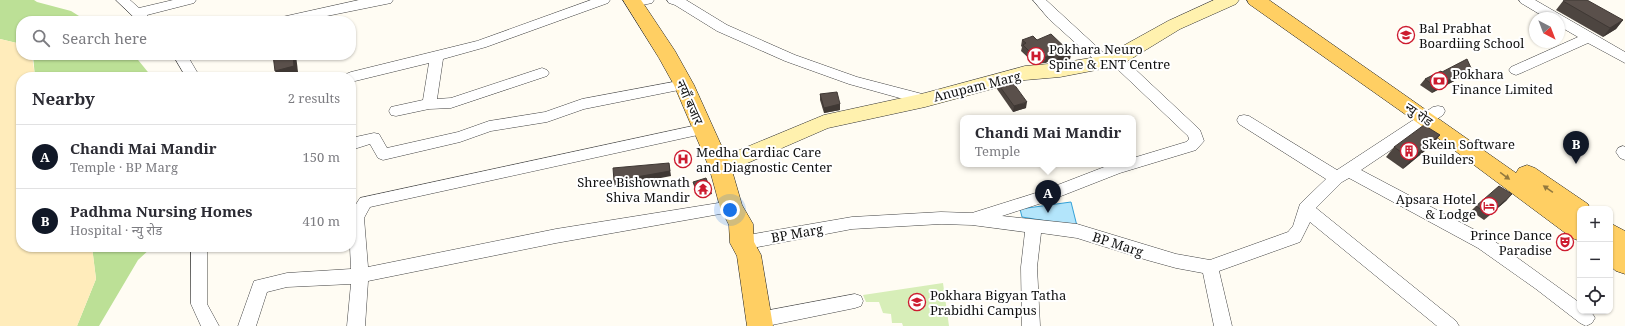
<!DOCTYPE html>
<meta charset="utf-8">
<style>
:root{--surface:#fff;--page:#f7f7f7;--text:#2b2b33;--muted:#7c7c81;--line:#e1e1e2;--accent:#111827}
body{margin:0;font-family:"Noto Serif","Noto Sans Devanagari",serif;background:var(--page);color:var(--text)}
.controls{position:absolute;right:12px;bottom:12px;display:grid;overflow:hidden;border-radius:8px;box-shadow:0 1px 3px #0004}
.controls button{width:36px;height:36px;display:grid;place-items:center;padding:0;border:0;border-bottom:1px solid var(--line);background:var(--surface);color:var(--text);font:20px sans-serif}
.compass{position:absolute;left:1529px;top:12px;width:36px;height:36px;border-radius:50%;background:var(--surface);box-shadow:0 1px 3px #0004;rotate:138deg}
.you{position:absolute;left:730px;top:210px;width:14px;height:14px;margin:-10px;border:3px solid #fff;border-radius:50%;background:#1a73e8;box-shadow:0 0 0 6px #1a73e833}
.badge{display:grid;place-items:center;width:26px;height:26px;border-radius:50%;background:var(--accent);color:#fff;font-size:13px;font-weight:700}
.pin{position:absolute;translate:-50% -33px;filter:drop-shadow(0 1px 2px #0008)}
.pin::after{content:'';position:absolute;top:21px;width:14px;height:12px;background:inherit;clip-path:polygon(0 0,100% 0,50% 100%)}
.popup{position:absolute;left:960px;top:115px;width:176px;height:52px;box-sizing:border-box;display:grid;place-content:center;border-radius:8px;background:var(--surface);filter:drop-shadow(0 1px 3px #0005);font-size:13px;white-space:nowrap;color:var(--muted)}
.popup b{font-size:15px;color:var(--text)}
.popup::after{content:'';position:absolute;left:50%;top:100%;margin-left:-8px;border:8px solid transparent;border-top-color:var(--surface)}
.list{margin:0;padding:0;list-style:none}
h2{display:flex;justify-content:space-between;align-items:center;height:52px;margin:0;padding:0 16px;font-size:17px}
h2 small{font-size:13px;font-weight:400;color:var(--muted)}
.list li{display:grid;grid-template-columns:26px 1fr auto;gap:12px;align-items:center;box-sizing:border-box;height:64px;padding:0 16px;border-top:1px solid var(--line)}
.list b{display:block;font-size:15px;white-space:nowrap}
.list p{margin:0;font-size:13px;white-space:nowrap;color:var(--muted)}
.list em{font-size:13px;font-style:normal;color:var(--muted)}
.icon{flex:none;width:22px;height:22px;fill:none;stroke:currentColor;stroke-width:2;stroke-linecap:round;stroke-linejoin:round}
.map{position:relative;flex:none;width:1625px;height:326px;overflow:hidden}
.search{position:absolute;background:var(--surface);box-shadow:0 1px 3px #0004;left:16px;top:16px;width:340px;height:44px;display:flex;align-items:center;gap:10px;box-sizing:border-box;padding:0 14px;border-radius:16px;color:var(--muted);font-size:15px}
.panel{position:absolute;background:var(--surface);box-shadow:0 1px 3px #0004;left:16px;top:72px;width:340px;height:180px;border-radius:16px}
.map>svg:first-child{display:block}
.green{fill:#d7eeb8}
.forest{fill:#bce096}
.sand{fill:#ffecbb}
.water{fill:#b3e5fb;stroke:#33a1d8}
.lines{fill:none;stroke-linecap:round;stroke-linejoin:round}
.street-casing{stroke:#434343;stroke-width:1}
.secondary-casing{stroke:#323232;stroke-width:1}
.primary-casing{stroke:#212121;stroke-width:1}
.street{fill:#fff;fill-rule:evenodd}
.secondary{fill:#fff1ae;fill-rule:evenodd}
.primary{fill:#ffcf63;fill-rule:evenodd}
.wall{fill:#4d4540}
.shaded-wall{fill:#3f3834}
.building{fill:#5a504b;stroke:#3f3834}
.oneway{fill:#93793e}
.labels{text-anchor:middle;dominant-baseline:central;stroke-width:4;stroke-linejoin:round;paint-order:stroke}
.poi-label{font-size:13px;fill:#101010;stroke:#fff;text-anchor:start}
.street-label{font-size:13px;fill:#101010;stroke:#fff}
</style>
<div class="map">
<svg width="1625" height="326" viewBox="0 0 1625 326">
<rect width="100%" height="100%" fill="#fffcf3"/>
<polygon class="green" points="943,283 949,326 903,326 902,323 892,323 891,314 883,313 879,302 866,302 863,295"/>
<g class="forest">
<polygon points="0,0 34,0 37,2 71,11 87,21 21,21 21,44 0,39"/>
<polygon points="33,55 134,55 152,77 35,77"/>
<polygon points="92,247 152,247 138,260 99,326 77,326 96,279"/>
</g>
<polygon class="sand" points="0,39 21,44 21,55 32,55 35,77 21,77 21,247 92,247 96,279 77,326 0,326"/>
<polygon class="water" points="1071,202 1077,226 1022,217 1020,209"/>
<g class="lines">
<g class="street-casing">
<g id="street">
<polygon points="116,0 130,0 139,8 173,0 196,0 194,3 147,15 150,19 149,21 138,21"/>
<polygon points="359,0 393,0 391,3 302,21 275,21 277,18 282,17"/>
<polygon points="591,0 610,0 608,3 486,47 443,59 437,99 451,98 542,68 547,70 549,73 547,76 451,108 429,109 396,116 391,115 389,111 391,107 423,100 429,63 351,82 351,77 344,77 346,74 351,72 477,41"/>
<polygon points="628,0 654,0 652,3 633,7 628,6 627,3"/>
<polygon points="667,0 686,0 727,25 795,55 857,77 930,96 932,100 930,104 925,105 849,84 785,61 717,31 675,5 669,3"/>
<path d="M 1033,0 L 1046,0 L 1109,58 L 1110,55 L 1115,53 L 1120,55 L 1200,130 L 1204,141 L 1196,150 L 1120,173 L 1051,200 L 1002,216 L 1077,224 L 1176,254 L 1210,260 L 1288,232 L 1293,226 L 1300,204 L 1326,179 L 1239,124 L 1237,120 L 1239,116 L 1244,115 L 1249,116 L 1337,170 L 1433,107 L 1438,106 L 1443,107 L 1445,111 L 1443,115 L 1361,170 L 1490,238 L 1580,303 L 1580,311 C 1588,311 1591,310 1595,318 L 1592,323 L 1586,326 L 1580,323 L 1536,289 L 1478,248 L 1349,178 L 1342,182 L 1316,208 L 1456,321 L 1459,326 L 1437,326 L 1310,222 L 1300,242 L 1219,271 L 1232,326 L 1214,326 L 1203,273 L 1176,268 L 1147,260 L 1077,238 L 1041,233 L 1037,267 L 1040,326 L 1022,326 L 1021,267 L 1025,232 L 972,225 L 941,224 L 852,229 L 742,250 L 736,248 L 734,243 L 736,238 L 742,236 L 852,217 L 941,212 L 972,213 L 1042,191 L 1112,164 L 1133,164 L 1133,158 L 1186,142 L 1189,139 L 1188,136 L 1111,63 L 1110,65 L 1105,67 L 1100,65 L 1049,19 Z"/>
<polygon points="1519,0 1535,0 1625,52 1625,63 1588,43 1521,73 1516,75 1511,73 1509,70 1511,67 1578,37 1559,26 1559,18 1546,18 1521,3"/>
<polygon points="173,55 187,55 200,77 186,77"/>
<polygon points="684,80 689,82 691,85 689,88 584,109 547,122 491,131 460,142 383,160 378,158 370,144 351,150 351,138 374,133 379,134 387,148 458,132 489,121 545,112 582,99"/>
<polygon points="702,124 707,125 709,129 707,133 370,207 364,218 368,267 556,229 731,201 737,203 739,207 737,211 556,243 368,281 365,326 347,326 351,284 287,287 267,292 256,326 238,326 254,281 287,273 351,269 350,247 351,212 360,198"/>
<polygon points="1623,146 1625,147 1625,160 1620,158 1616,152 1618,148"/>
<polygon points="191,247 207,247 207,304 219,326 201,326 191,304"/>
<polygon points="855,294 861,296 863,301 861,306 855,308 767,326 753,325 750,320 753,315 759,312"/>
</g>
</g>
<g class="secondary-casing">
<polygon id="secondary" points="1214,0 1239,0 1236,4 1180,29 1126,62 1112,67 1060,77 1025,80 925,107 828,128 720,175 713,173 709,167 713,161 824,115 925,93 1025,66 1060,63 1103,56 1112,52 1168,21"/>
</g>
<g class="primary-casing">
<g id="primary">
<polygon points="623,0 641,0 675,51 694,85 731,167 742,205 753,224 754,242 761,255 773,326 747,326 737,256 730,243 729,225 720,207 709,167 674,85 659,58"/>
<polygon points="1247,0 1269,0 1516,173 1519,168 1527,165 1535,168 1588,204 1590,209 1580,209 1580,241 1572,238 1419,124 1249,4"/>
<polygon points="1610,223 1625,231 1625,274 1616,271 1610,266"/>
</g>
</g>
<use href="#street" class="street"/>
<use href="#secondary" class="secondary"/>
<use href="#primary" class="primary"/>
</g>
<g class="wall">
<polygon points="1563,1 1623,20 1616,29 1603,37 1556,10"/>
<polygon points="1022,40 1037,40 1071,53 1070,59 1057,62 1054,59 1045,63 1035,64 1021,51 1022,47 1021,46"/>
<polygon points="1471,68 1467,74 1432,93 1420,85 1425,79 1442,72"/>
<polygon points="998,84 1026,108 1013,112 997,89"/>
<polygon points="820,94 840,104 840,110 824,113 820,100"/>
<polygon points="1440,135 1432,145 1403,169 1386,157 1394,147"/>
<polygon points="1507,200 1484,220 1471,211 1476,206"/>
</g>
<g class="shaded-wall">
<polygon points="1623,20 1616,29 1603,37 1610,28"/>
<polygon points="1055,53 1054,59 1045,63 1046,57"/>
<polygon points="1071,53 1070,59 1057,62 1058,56"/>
<polygon points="293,55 296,55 298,72 279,77 275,71"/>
<polygon points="1471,68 1467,74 1432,93 1436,87"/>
<polygon points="1027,102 1026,108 1013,112 1014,106"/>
<polygon points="840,104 840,110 824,113 824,108"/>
<polygon points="1440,135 1432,145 1403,169 1411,159"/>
<polygon points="669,163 671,176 615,187 614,181"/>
<polygon points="711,191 712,194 698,197 698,195"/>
<polygon points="1512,194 1507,200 1484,220 1489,215"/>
</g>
<g class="building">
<polygon points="1565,0 1587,0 1623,20 1610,28 1563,1"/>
<polygon points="1051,34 1071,53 1058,56 1055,53 1046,57 1036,58 1023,45 1026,43 1022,40 1033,36 1037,40"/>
<polygon points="273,55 293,55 294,66 275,71"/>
<polygon points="1467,59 1471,68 1436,87 1425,79 1441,71 1442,72"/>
<polygon points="1011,80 1027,102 1014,106 998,84"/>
<polygon points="837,92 840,104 824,108 820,94"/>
<polygon points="1424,125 1440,135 1411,159 1394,147"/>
<polygon points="669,163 670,171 614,181 613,168"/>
<polygon points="706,178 711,191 698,195 693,182"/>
<polygon points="1499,186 1512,194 1489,215 1476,206"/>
</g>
<defs><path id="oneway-solid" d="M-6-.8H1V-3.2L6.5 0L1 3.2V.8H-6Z"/></defs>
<g class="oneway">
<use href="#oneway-solid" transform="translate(1505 176) rotate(36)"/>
<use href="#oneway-solid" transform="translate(1548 189) rotate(-145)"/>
</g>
<defs>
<g id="school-ring" transform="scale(0.9)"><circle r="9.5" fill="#fff" stroke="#cd1b2f" stroke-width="1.5"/><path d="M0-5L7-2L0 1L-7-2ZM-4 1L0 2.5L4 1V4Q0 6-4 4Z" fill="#cd1b2f"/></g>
<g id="hospital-ring" transform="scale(0.9)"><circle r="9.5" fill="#fff" stroke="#cd1b2f" stroke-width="1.5"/><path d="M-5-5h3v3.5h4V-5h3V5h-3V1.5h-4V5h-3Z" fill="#cd1b2f"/></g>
<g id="bank-ring" transform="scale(0.9)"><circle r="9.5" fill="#fff" stroke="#cd1b2f" stroke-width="1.5"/><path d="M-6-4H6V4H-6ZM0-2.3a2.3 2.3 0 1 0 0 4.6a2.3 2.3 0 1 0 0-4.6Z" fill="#cd1b2f"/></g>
<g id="building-ring" transform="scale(0.9)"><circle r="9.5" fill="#fff" stroke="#cd1b2f" stroke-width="1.5"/><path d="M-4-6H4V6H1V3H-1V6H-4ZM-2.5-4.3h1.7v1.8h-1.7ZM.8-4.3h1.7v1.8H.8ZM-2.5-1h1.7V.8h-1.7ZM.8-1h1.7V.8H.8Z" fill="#cd1b2f"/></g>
<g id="temple-ring" transform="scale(0.9)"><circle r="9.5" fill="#fff" stroke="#cd1b2f" stroke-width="1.5"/><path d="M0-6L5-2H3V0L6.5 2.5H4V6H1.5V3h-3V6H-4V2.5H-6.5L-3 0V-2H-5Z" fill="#cd1b2f"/></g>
<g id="hotel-ring" transform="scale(0.9)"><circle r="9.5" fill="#fff" stroke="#cd1b2f" stroke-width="1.5"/><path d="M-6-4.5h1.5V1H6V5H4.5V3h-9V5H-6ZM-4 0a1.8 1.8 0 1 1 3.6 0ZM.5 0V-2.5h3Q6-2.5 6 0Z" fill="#cd1b2f"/></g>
<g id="theatre-ring" transform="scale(0.9)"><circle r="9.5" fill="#fff" stroke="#cd1b2f" stroke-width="1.5"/><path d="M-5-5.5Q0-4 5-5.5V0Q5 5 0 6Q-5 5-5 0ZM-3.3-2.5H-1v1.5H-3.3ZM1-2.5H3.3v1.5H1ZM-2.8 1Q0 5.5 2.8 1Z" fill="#cd1b2f"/></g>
<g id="university-ring" transform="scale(0.9)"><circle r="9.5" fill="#fff" stroke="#cd1b2f" stroke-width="1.5"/><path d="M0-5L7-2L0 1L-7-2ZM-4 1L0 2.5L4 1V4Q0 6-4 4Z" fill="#cd1b2f"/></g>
</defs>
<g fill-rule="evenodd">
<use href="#school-ring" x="1406" y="35"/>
<use href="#hospital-ring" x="1036" y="56"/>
<use href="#bank-ring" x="1439" y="81"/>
<use href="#building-ring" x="1409" y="151"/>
<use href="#hospital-ring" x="683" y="159"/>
<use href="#temple-ring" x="703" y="189"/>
<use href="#hotel-ring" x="1489" y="206"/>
<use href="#theatre-ring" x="1565" y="242"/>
<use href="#university-ring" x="917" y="302"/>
</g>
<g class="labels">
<g class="poi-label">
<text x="1419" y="28">Bal Prabhat<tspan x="1419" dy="15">Boardiing School</tspan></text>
<text x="1049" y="49">Pokhara Neuro<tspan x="1049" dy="15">Spine &amp; ENT Centre</tspan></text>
<text x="1452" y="74">Pokhara<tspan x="1452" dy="15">Finance Limited</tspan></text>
<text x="1422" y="144">Skein Software<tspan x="1422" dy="15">Builders</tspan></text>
<text x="696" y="152">Medha Cardiac Care<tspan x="696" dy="15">and Diagnostic Center</tspan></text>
<text x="690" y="182" text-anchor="end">Shree Bishownath<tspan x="690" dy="15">Shiva Mandir</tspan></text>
<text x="1476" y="199" text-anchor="end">Apsara Hotel<tspan x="1476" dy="15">&amp; Lodge</tspan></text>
<text x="1552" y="235" text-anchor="end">Prince Dance<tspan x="1552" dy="15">Paradise</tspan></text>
<text x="930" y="295">Pokhara Bigyan Tatha<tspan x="930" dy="15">Prabidhi Campus</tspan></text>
</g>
<g class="street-label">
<text transform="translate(977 86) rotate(-14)">Anupam Marg</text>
<text transform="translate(690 102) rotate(66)">नयाँ बजार</text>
<text transform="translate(1419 114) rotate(35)">न्यु रोड</text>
<text transform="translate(797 233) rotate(-10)">BP Marg</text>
<text transform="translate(1118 244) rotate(18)">BP Marg</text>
</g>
</g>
</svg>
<div class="controls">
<button>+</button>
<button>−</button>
<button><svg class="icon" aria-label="locate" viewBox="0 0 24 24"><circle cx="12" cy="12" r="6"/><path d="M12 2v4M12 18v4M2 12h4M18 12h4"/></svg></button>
</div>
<svg class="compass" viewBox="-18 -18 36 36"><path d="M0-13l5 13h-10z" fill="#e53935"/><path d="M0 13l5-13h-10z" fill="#7c7c81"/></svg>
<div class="you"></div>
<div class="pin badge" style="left:1048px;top:213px">A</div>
<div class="popup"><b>Chandi Mai Mandir</b>Temple</div>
<div class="pin badge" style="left:1576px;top:164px">B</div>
<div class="search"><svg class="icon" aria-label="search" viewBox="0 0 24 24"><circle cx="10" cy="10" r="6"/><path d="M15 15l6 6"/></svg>Search here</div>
<section class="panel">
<h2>Nearby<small>2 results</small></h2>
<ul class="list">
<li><span class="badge">A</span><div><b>Chandi Mai Mandir</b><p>Temple · BP Marg</p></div><em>150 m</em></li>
<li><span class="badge">B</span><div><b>Padhma Nursing Homes</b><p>Hospital · न्यु रोड</p></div><em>410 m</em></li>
</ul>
</section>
</div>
